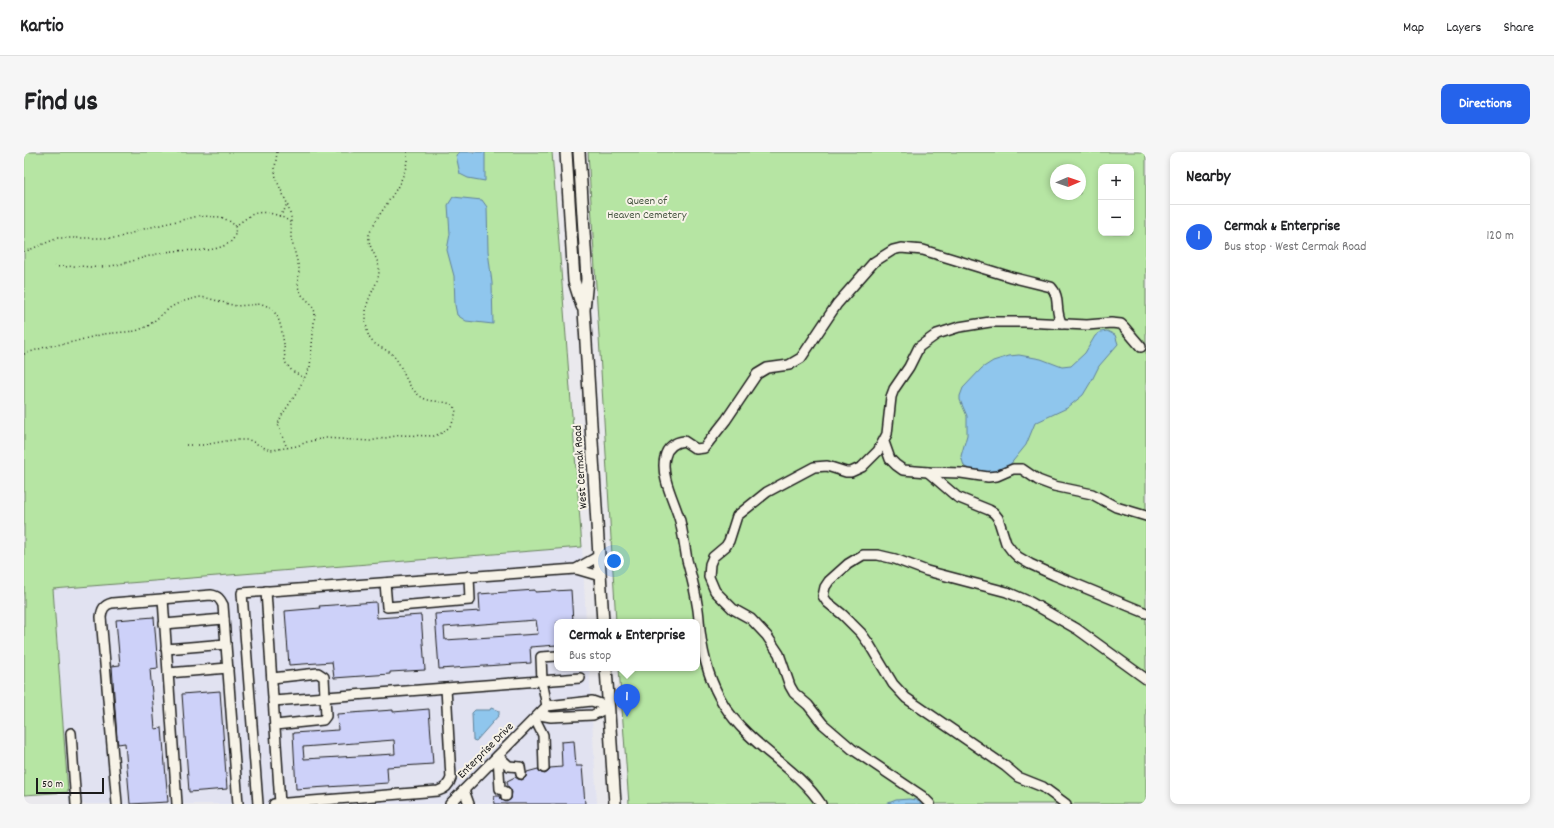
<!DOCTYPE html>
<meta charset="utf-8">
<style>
:root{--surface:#fff;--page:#f6f6f6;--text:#202124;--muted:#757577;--line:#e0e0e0;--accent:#2563eb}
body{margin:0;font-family:Dekko,sans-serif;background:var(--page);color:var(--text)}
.controls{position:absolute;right:12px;top:12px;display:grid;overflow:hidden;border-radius:8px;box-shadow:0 2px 6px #0003}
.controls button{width:36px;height:36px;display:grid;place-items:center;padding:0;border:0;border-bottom:1px solid var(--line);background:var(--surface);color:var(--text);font:20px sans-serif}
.compass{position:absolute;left:1026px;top:12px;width:36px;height:36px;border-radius:50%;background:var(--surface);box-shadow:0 2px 6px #0003;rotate:88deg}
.scale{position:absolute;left:12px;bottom:10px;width:68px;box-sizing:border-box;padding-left:4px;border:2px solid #1c1c1c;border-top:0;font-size:11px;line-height:14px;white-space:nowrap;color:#1c1c1c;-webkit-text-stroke:3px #f7f3e8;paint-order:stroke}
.you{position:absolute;left:590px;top:409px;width:14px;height:14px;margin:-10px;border:3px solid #fff;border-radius:50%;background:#1a73e8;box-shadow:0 0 0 6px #1a73e833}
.badge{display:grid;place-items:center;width:26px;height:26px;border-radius:50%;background:var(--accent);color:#fff;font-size:13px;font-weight:700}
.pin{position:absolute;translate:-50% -33px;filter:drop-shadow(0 1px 2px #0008)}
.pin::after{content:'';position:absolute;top:21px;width:14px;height:12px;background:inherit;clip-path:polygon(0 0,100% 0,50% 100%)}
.popup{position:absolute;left:530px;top:467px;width:146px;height:52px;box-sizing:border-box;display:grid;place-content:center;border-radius:8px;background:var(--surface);filter:drop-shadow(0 1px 3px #0005);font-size:13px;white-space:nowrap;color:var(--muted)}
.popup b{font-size:15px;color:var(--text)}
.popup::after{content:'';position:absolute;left:50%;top:100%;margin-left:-8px;border:8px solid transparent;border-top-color:var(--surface)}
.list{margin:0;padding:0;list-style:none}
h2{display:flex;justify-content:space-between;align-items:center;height:52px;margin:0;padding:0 16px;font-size:17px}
h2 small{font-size:13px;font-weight:400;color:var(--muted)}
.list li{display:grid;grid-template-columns:26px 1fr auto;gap:12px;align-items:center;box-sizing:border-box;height:64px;padding:0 16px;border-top:1px solid var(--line)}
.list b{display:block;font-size:15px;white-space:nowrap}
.list p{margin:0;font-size:13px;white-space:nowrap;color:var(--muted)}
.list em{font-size:13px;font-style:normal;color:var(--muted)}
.map{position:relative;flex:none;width:1122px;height:652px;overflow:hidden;border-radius:8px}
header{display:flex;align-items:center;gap:24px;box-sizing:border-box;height:56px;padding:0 20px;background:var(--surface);border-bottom:1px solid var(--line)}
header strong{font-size:19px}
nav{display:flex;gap:22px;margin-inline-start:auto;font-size:14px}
.intro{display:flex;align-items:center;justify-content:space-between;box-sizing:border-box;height:96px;padding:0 24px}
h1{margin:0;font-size:28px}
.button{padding:10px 18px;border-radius:8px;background:var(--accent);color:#fff;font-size:14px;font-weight:700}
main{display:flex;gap:24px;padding:0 24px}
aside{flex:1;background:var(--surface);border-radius:8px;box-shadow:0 2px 6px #0003}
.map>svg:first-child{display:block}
.built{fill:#e1e2f1}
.green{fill:#b6e5a3;stroke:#698060;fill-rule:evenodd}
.water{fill:#8fc6ed;stroke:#618299}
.building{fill:#cdd1f9;stroke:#1c1c1c;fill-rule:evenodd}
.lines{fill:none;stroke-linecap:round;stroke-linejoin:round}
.minor-casing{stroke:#1c1c1c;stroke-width:12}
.major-casing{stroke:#1c1c1c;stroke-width:14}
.path{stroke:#1c1c1c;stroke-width:1.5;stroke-dasharray:1 3;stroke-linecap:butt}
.minor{stroke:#f7f3e8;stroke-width:9}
.major{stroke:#f7f3e8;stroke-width:11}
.labels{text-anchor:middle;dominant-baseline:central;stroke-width:4;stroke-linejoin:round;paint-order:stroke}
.park-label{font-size:12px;fill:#4a5844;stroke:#f7f3e8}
.street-label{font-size:12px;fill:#1c1c1c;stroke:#f7f3e8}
</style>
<header>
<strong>Kartio</strong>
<nav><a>Map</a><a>Layers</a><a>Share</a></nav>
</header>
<div class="intro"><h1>Find us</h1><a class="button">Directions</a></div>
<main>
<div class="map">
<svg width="1122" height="652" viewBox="0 0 1122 652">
<rect width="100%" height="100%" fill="#eae9ed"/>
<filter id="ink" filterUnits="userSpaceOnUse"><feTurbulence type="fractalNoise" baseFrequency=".025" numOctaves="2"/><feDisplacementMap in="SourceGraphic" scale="8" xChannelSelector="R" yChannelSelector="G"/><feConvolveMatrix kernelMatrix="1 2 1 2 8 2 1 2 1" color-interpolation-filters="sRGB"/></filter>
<g filter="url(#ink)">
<polygon class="built" points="558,395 562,470 533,470 533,516 565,516 573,652 45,652 29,437"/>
<g class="green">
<polygon points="0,0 528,0 558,395 29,437 44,640 0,643"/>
<path d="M 564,0 L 1122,0 L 1122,652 L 605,652 L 595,516 L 673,516 L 673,470 L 592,470 ZM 1077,15 L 1107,15 L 1107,81 L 1077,81 ZM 1032,18 L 1056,18 L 1056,42 L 1032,42 Z"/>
</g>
<g class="water">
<polygon points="436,0 461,0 461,29 444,26 436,22 432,3"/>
<polygon points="429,45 458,48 463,55 464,99 468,131 469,172 442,169 433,163 431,153 430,124 423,98 426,82 424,53"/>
<polygon points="1083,179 1091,183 1094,192 1075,214 1068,228 1059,243 1043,256 1011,271 1002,293 985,314 972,320 961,322 945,318 940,314 937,304 943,283 943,264 936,248 936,244 939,236 958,216 969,209 985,204 995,203 1017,207 1038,215 1047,214 1061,201 1071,184 1076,180"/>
<polygon points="467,556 475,559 475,563 452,589 449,588 448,561 451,558 466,558"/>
<polygon points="885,647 892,648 900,652 862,652 872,648"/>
</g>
<g class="building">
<path d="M 511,438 L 511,440 L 547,438 L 549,470 L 533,470 L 533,493 L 506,495 L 507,511 L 415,517 L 411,462 L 456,459 L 455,442 ZM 512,468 L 514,482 L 421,488 L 420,475 Z"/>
<polygon points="352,450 353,466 397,463 401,518 366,520 366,522 310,526 308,510 265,513 261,459 296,456 295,454"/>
<polygon points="130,465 134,516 126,517 131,577 138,576 144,650 106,652 101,591 94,592 93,586 88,514 96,513 92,468"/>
<polygon points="196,539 203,637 165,640 158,542"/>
<path d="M 405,557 L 409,612 L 363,615 L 364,631 L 272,637 L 269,581 L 314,578 L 313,562 L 369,558 L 369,560 ZM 370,588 L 371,602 L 280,607 L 279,595 Z"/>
<polygon points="550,589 552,614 558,614 561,652 471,652 470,644 476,644 477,647 482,650 487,647 488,640 484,634 483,629 491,625 494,627 498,628 502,625 503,620 514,617 517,621 521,622 525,619 526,616 538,615 537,590"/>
</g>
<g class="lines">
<g class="minor-casing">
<g id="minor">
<polyline points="860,290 866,307 872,313 879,318 904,320 937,321 964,325 973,324 989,317 998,317 1014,328 1030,334 1068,342 1092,355 1122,364"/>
<polyline points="904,320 933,345 965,358 970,361 974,366 982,391 988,399 994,405 1006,412 1030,423 1122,461"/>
<polyline points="552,417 576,424"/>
<polyline points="361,431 363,455 446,448 445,424"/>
<polyline points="242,439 256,652"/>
<polyline points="139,447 153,652"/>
<polyline points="140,472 200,467"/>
<polyline points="142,497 202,492"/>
<polyline points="144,521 204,516"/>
<polyline points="248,526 294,521 300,525 302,564 299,568 251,573"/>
<polyline points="249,549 556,526"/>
<polyline points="523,554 518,529 517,505 533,504"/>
<polyline points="516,563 527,565 569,563 585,555"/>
<polyline points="511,567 519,583 520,616"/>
<polyline points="47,581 52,652"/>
<polyline points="474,604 476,637 482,640 482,644"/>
<polyline points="474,604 485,614 496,615 497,622"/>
<polyline points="440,638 445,652"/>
<path d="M 93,652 L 77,465 C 78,457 80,453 88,451 L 187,443 C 194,444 196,447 199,453 L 214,652"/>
<polyline points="234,652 218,441 552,417 575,404"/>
<path d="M 250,652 L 414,639 C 421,637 425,633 427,626 L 422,536"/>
<polyline points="426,652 523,554 568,549 585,555"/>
<path d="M 797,652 C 772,614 725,594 700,553 C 686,531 679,505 676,479 C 675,470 675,461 673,452 C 671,437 667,423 663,408 C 661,395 659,382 656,369 C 651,350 636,325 641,305 C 643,295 651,290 660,289 L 672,297 L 680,296 L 702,268 L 733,222 L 743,216 L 765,213 L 777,206 L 813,152 L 850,110 L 869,98 L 877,96 L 899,98 L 987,125 L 1027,135 C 1037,145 1030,160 1038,172"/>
<polyline points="906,652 898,644 828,597 799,572 784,553 770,541 766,534 755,502 743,484 727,467 709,457 691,439 685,425 686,412 689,405 702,394 705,389 713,364 743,340 790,315 803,314 822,320 827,320 838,315 854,299 863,282 867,245 870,237 885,215 895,195 913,182 935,175 966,170 1000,170 1063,173 1087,171 1097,172 1100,175 1117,195"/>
<polyline points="1042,652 1019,635 994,625 981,614 882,546 869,532 845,492 837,481 819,463 803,450 799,444 801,435 805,429 824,412 839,403 854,403 871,407 903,419 983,440 1006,450 1053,477 1122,527"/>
</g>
</g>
<g class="major-casing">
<g id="major">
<polyline points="542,0 550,129 558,154"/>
<polyline points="555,0 563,127 560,158 579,470"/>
<polyline points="582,516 591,652"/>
</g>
</g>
<g class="path">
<polyline points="253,0 251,16 252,27 263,51 267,65 267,86 275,116 274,135 278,143 287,152 291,160 286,215 272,242 258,263 254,272 257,281 263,296"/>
<polyline points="255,64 260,59 263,51"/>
<path d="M 211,74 C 216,71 222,66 227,63 C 238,57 259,63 267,71"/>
<path d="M 0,100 L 34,86 L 93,86 L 123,76 L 175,64 L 197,65 L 207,70 L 211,74 C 212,81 211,87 205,91 C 186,103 163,96 142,100 C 120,104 99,114 76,115 C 69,116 61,114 54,114 C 45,114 38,116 30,114"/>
<polyline points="0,202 21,195 49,190 79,182 112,179 124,174 147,155 157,150 175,145 183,146 212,154 238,152 248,156 254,166 257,175 260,192 261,210 268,219 280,226"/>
<path d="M 162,293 L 179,293 L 208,288 L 225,288 L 243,297 L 249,298 L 273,294 L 283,290 L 301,286 L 346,289 L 377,283 L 410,284 L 420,280 L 428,272 L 432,260 L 430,254 C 420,247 406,252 396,244 C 380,232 380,215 369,203 C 362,196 350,195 345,185 C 342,178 342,168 342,161 C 342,145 354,134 355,120 C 356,106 343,96 345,83 C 355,56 386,30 383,0"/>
</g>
<use href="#minor" class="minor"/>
<use href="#major" class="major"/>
</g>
</g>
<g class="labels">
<g class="park-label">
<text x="623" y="49">Queen of<tspan x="623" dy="14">Heaven Cemetery</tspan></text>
</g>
<g class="street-label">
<text transform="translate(557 315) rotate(-94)">West Cermak Road</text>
<text transform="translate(462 599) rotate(-45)">Enterprise Drive</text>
</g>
</g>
</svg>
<div class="controls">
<button>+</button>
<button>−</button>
</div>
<svg class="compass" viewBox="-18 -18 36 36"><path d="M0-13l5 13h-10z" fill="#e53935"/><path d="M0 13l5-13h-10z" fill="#757577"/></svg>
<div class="scale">50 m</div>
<div class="you"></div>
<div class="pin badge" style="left:603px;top:565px">1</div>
<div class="popup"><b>Cermak &amp; Enterprise</b>Bus stop</div>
</div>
<aside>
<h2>Nearby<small></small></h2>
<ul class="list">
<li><span class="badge">1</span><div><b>Cermak &amp; Enterprise</b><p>Bus stop · West Cermak Road</p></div><em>120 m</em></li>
</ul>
</aside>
</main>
